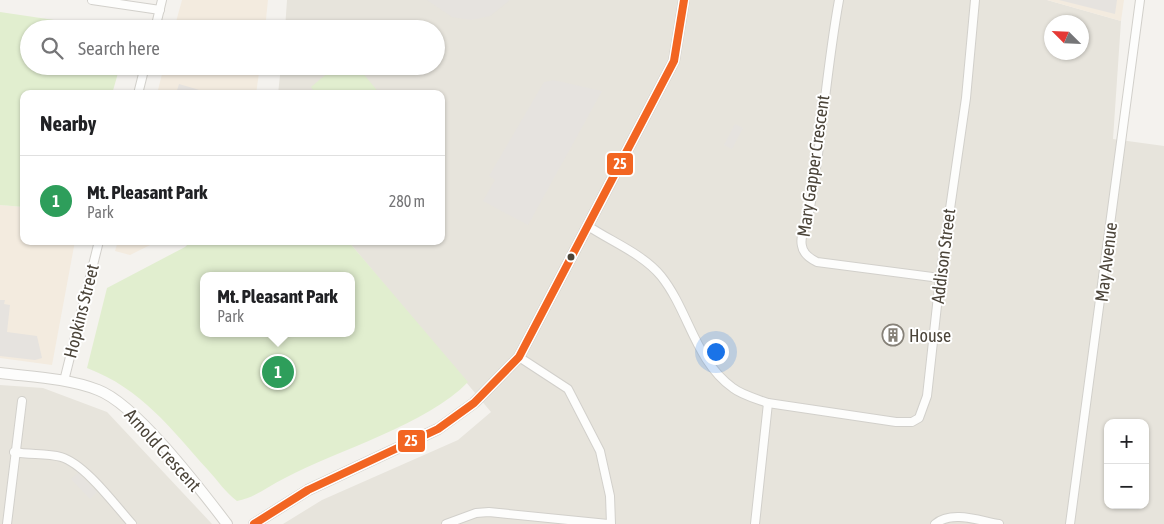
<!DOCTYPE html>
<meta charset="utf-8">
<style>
:root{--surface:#fff;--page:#f2f2f2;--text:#202124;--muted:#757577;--line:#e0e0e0;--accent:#868178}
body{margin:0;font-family:"Asap Condensed",sans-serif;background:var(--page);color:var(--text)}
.controls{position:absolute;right:15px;bottom:15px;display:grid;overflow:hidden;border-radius:10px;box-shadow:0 1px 4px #0004}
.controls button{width:45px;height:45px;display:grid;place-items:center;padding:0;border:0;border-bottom:1px solid var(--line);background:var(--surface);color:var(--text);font:25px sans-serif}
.compass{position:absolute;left:1044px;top:15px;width:45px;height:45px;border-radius:50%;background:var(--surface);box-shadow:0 1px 4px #0004;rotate:294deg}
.you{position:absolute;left:715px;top:351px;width:18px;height:18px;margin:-12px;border:4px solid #fff;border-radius:50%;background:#1a73e8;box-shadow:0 0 0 8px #1a73e833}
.badge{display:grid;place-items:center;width:32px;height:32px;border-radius:50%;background:var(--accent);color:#fff;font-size:16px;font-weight:700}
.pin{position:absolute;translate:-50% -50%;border:2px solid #fff;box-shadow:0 1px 5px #0006}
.popup{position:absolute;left:200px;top:272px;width:155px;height:65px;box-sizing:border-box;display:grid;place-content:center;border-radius:10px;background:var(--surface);filter:drop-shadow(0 1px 4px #0005);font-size:16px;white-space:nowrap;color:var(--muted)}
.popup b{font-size:19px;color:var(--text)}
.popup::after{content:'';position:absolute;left:50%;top:100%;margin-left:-10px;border:10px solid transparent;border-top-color:var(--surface)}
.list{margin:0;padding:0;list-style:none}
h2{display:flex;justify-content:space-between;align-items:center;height:65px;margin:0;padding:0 20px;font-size:21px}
h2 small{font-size:16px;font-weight:400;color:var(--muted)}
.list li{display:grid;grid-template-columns:32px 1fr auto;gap:15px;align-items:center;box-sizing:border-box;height:90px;padding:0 20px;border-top:1px solid var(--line)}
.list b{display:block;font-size:19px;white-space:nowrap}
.list p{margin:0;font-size:16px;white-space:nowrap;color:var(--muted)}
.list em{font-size:16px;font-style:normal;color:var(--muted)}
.icon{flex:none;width:28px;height:28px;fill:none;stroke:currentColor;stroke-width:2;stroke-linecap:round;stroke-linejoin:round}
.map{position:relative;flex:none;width:1164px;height:524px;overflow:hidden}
.search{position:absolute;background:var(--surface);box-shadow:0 1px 4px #0004;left:20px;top:20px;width:425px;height:55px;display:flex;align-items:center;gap:12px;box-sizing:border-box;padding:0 18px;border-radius:28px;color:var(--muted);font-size:19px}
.panel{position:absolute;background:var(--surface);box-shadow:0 1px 4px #0004;left:20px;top:90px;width:425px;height:155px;border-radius:10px}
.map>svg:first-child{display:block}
.residential{fill:#e7e4dc;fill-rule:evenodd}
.commercial{fill:#f3ebdf}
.green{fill:#e1eecf;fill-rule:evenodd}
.parking{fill:#e6e3df}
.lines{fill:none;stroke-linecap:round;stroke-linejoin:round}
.minor-casing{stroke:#d2d0cb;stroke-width:10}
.tertiary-casing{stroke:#d2d0cb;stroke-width:12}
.minor{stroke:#fdfdfc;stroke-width:8}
.tertiary{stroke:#fdfdfc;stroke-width:10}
.bus-1-casing{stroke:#fff;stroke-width:11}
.bus-1{stroke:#f26522;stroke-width:8}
.bus-dot{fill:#4b4439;stroke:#fff;stroke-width:2}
.labels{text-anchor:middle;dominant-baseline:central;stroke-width:4;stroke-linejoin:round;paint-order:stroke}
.street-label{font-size:18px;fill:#4b4439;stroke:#fff}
.poi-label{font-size:18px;fill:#4b4439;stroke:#fff;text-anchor:start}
.line-badge{stroke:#fff;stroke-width:2}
.badge-label{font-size:14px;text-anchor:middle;font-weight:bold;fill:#fff}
</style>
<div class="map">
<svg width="1164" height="524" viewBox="0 0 1164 524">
<rect width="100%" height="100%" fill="#f4f2ee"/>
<g class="residential">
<path d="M 287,0 L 1047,0 L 1121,21 L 1113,139 L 1164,146 L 1164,524 L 283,524 L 322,500 L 458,440 L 491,412 L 348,241 L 441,241 L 441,94 L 278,94 L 281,66 L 436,66 L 436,29 L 285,29 ZM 1052,22 L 1082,22 L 1082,52 L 1052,52 ZM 1108,423 L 1145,423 L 1145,505 L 1108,505 Z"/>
<polygon points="0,385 43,388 107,412 212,524 0,524"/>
</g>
<g class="commercial">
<polygon points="182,0 268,0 265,29 174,29"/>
<polygon points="1047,0 1124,0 1121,21"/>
<polygon points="164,66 260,66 256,94 157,94"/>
<polygon points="0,205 24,207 24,241 75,241 52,365 0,358"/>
<polygon points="118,241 158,241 130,255 115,251"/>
</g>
<g class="green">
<polygon points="0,12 115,29 29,29 29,66 120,66 112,94 24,94 24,207 0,205"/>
<polygon points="336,66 357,66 380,94 316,94 311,87"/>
<path d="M 191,241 L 348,241 L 468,382 C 428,424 338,450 285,478 C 268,486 255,498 237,501 C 226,493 218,481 208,470 C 170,428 142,389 87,368 L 107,288 L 185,247 ZM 204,276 L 352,276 L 352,333 L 204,333 Z"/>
</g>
<g class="parking">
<polygon points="427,0 510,0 490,16 471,20 452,17"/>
<polygon points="1059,0 1117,0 1115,14"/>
<polygon points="553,80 602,91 528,225 483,201 495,180 489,176 544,82"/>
<polygon points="179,84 213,94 176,94"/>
<polygon points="735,124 743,128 732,149 724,145"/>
<polygon points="0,300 5,300 4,304 10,305 7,332 37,336 42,358 35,360 0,356"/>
<polygon points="78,473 97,492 90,499 71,479"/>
</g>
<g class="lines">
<g class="minor-casing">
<g id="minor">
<polyline points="92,0 160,10"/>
<path d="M 839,0 C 826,71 822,142 809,213 C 808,223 799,235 802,246 C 803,254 811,259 817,262 L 940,278"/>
<polyline points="155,29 162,0"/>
<polyline points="138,94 145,66"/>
<path d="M 588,226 C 612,242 643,254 661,276 C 689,311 695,361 733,388 C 742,395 757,399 768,403 L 755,524"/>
<polyline points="519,357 568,389 600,451 610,496 611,524"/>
<polyline points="64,381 99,241"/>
<polyline points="768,403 896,422 912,422 919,418 927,396 940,278 966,98 975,0"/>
<path d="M 14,452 C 30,455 46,453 61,457 C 85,464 115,505 132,524"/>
<polyline points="7,524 22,401"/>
<polyline points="446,524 476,513 489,512 608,524"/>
<path d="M 935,524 C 952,510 980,521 999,524"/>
<polyline points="1070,524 1140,0"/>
</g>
</g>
<g class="tertiary-casing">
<g id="tertiary">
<path d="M 0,373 C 32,377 67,378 98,390 C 136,404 201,490 227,524"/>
<polyline points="254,524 308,490 438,429 474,403 519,357 674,61 684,0"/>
</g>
</g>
<use href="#minor" class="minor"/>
<use href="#tertiary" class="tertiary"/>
<g class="bus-1-casing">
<polyline id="bus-1" points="254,524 308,490 438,429 474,403 519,357 674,61 684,0"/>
</g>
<use href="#bus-1" class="bus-1"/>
</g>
<defs>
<g id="building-ring" transform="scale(1.125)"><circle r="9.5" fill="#fff" stroke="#868178" stroke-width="1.5"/><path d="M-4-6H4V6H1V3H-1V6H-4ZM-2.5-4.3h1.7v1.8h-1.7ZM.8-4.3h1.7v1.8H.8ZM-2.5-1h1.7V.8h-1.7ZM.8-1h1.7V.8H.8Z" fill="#868178"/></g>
</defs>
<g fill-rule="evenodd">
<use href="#building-ring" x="893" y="335"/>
</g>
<circle class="bus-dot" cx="571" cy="257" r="4.5"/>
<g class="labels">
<g class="street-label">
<text transform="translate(813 166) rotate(-82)">Mary Gapper Crescent</text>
<text transform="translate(943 256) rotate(-83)">Addison Street</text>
<text transform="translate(1106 262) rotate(-83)">May Avenue</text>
<text transform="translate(81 311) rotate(-76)">Hopkins Street</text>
<text transform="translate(163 450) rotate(48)">Arnold Crescent</text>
</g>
<g class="poi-label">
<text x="909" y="335">House</text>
</g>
</g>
<g class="line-badge">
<rect x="606" y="152" width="28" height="24" rx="5" fill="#f26522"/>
<rect x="397" y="429" width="29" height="24" rx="5" fill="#f26522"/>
</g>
<g class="badge-label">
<text x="620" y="169">25</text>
<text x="411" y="446">25</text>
</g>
</svg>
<div class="controls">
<button>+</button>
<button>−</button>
</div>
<svg class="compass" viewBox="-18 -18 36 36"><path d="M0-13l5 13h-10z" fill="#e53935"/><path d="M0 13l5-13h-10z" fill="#757577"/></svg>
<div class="you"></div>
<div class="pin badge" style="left:278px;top:372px;background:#2e9e5b">1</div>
<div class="popup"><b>Mt. Pleasant Park</b>Park</div>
<div class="search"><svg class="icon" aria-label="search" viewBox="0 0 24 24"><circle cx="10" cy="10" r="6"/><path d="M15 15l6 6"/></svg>Search here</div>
<section class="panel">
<h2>Nearby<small></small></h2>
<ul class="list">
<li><span class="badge" style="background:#2e9e5b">1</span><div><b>Mt. Pleasant Park</b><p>Park</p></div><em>280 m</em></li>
</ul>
</section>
</div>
